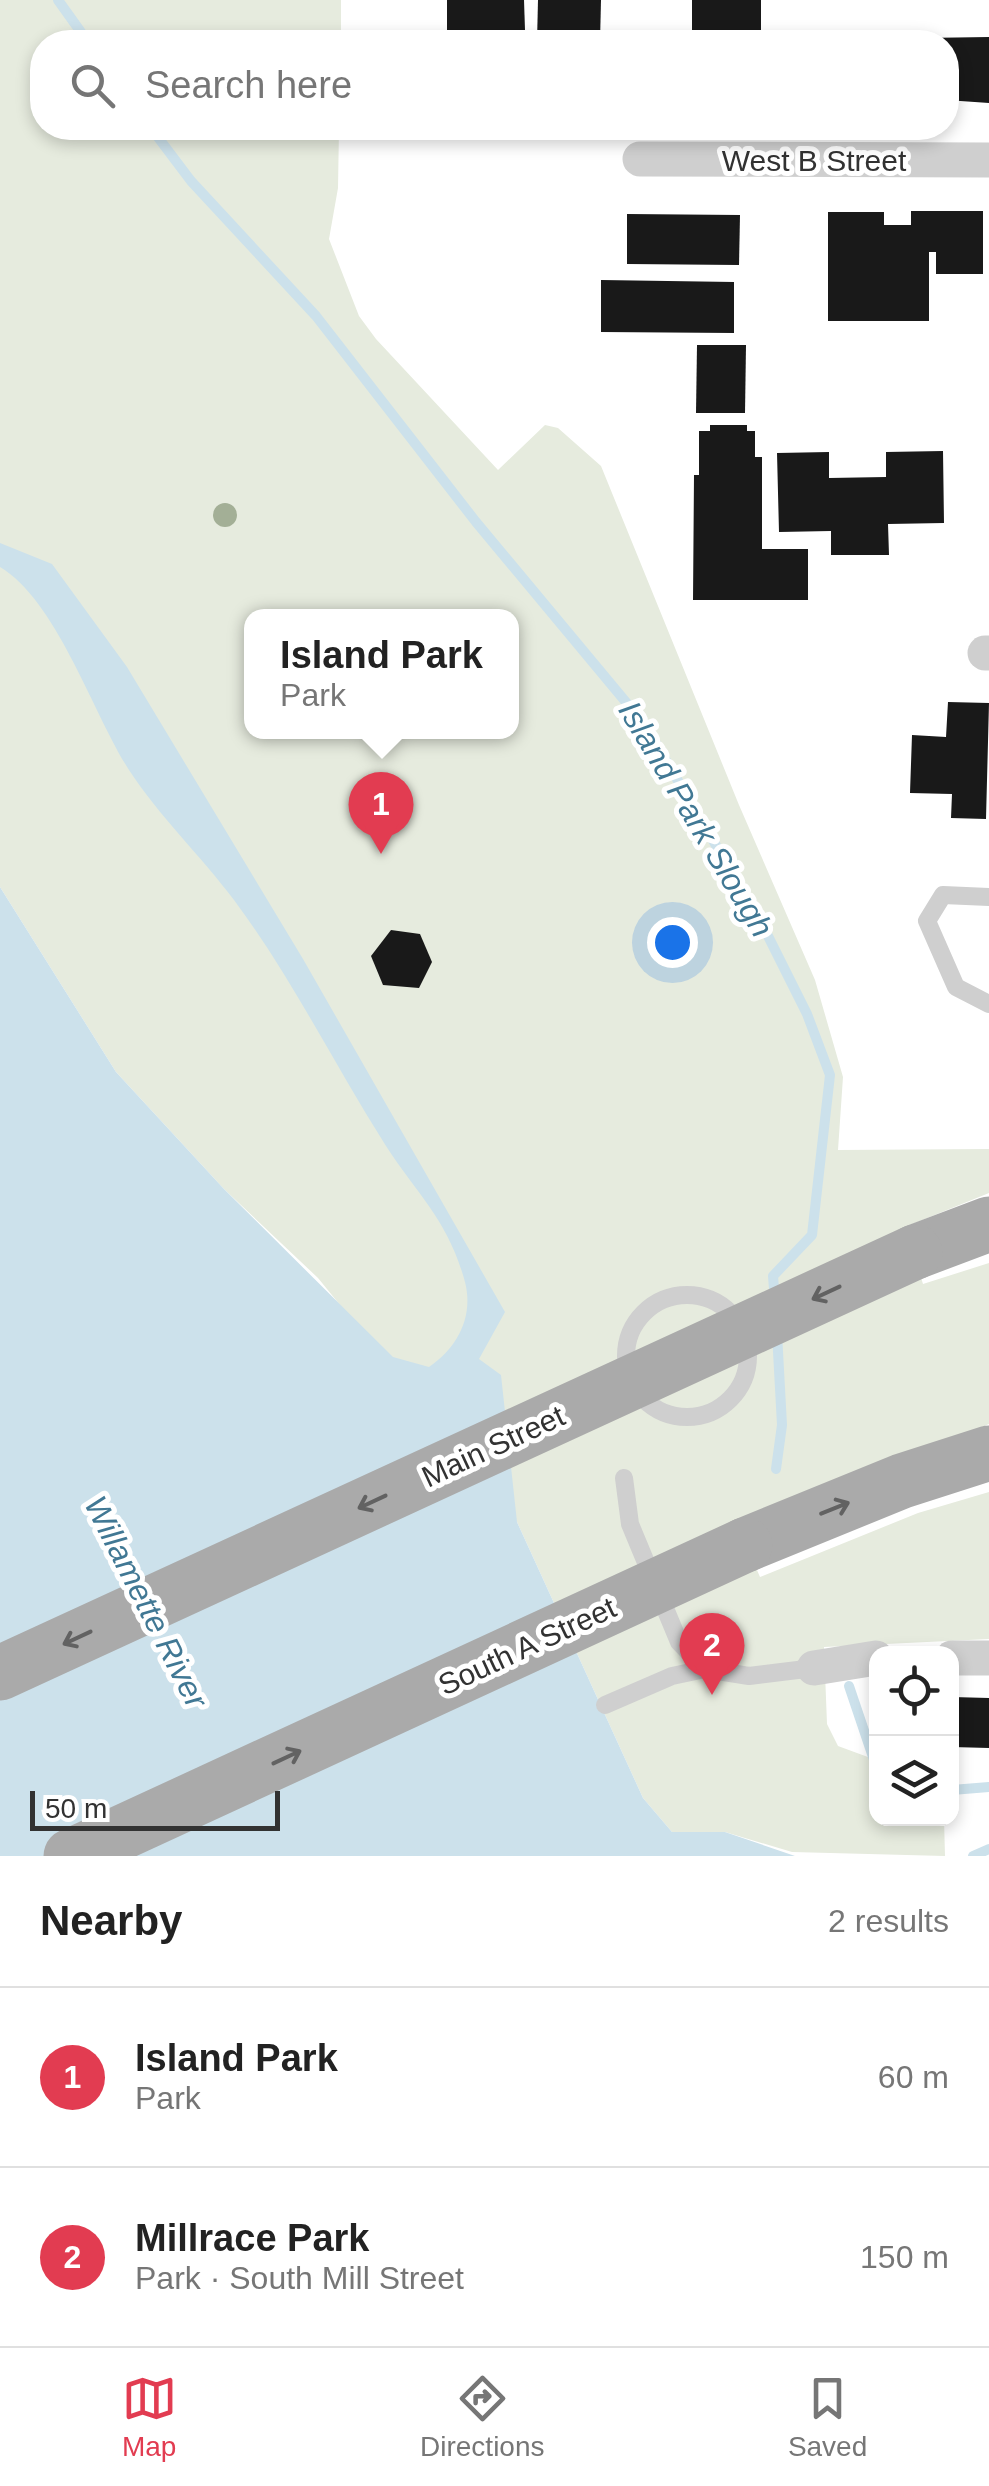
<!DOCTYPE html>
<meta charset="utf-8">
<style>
:root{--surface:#fff;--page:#f6f6f6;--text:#222;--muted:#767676;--line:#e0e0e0;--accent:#e23c51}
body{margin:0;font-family:Arial,sans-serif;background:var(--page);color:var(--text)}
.controls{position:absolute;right:30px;bottom:30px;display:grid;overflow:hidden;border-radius:20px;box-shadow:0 5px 15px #0003}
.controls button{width:90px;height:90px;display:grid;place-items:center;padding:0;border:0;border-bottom:2px solid var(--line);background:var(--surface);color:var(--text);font:50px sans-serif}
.scale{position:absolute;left:30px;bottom:25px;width:250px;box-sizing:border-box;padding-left:10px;border:5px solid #323232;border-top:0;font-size:28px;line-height:35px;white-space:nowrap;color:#323232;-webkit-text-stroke:8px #fff;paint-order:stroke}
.you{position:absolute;left:672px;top:942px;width:35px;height:35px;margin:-25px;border:8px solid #fff;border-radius:50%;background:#1a73e8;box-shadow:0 0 0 15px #1a73e833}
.badge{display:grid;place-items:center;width:65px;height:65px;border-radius:50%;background:var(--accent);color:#fff;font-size:32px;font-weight:700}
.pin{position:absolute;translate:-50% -82px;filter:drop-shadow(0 2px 5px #0008)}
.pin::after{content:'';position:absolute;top:52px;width:35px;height:30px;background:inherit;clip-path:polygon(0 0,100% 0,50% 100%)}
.popup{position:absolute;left:244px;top:609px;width:275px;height:130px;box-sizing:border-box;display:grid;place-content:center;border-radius:20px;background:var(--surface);filter:drop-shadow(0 2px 8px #0005);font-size:32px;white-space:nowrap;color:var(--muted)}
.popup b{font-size:38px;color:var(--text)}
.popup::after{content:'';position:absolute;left:50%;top:100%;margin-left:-20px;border:20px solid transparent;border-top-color:var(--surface)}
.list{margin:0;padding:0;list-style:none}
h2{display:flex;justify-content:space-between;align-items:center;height:130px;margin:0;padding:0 40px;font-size:42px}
h2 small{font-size:32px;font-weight:400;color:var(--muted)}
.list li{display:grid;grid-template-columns:65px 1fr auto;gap:30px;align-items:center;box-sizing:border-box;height:180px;padding:0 40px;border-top:2px solid var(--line)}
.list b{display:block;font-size:38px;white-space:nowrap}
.list p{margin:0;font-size:32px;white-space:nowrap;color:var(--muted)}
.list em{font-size:32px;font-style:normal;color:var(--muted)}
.icon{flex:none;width:55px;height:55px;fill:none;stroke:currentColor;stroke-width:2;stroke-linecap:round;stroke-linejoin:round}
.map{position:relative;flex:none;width:989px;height:1856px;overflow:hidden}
.search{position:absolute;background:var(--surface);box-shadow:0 5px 15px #0003;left:30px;right:30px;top:30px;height:110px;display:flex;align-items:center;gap:25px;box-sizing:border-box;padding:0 35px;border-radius:40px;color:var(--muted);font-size:38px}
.sheet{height:490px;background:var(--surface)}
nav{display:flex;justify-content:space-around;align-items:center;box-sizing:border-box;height:140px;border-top:2px solid var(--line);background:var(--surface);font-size:28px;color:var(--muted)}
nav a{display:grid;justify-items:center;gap:5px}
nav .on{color:var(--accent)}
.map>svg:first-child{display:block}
.green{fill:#e6ebde;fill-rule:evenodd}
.water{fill:#cce1eb}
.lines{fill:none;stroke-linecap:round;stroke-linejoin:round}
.stream{stroke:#cce1eb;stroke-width:10}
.building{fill:#191919}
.service{stroke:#cfcfcf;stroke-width:18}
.minor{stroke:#cfcfcf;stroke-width:35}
.primary{stroke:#aaa;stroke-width:55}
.primary-bridge{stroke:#aaa;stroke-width:55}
.tree{fill:#a3af96}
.oneway{stroke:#626262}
.labels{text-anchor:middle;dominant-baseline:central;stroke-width:10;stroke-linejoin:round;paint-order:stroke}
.street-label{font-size:30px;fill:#323232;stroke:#fff}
.water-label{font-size:32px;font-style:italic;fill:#417894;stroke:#fff}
</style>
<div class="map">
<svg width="989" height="1856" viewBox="0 0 989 1856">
<rect width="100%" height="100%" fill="#fff"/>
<path class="green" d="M 0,0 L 341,0 L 341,42 L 42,42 L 42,128 L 339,128 L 338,188 L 329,239 L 359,316 L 376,339 L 498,470 L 545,425 L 558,428 L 601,466 L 739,805 L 815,980 L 843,1077 L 838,1150 L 989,1149 L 989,1193 L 905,1227 L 923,1284 L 989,1263 L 989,1424 L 739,1528 L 760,1577 L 918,1513 L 989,1492 L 989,1639 L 824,1647 L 827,1724 L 838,1746 L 876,1760 L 876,1818 L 944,1819 L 945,1856 L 792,1852 L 725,1832 L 672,1832 L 643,1798 L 517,1522 L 318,1278 L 224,1189 L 116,1072 L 0,887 ZM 251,616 L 511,616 L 511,732 L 251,732 Z"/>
<path class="water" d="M 0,543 L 52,564 L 127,667 L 303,959 L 505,1312 L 479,1359 L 501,1375 L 517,1522 L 643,1798 L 672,1832 L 725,1832 L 795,1856 L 0,1856 L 0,887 L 116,1072 L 224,1189 L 393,1357 L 429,1367 C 457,1348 474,1317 465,1282 C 448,1220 419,1197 386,1146 C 334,1064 292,978 234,900 C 201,856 159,816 129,770 C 93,714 57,601 0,567 Z"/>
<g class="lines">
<g class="stream">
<polyline points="58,0 88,42"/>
<polyline points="151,128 191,181 316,316 476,522 645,725 760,920 807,1014 830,1075 812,1235 773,1276 775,1301"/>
<polyline points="776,1469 782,1425 777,1333"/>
<polyline points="849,1686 876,1766"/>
<polyline points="952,1790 989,1787"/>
<polyline points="973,1856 989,1849"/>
</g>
</g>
<g class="building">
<polygon points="447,0 524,0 525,30 447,32"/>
<polygon points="538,0 601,0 600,42 537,42"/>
<polygon points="692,0 761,0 761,42 714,42 714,37 692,37"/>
<polygon points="989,37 989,103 946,100 946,42 857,42 857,39"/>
<polygon points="911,211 983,211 983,274 936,274 936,252 929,252 929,321 828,321 828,212 884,212 884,225 911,225"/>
<polygon points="627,214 740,215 739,265 627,264"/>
<polygon points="601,280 734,282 734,333 601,332"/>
<polygon points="697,345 746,345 745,413 696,413"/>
<polygon points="710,425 747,425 747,431 755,431 755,457 762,457 762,549 808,549 808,600 693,600 694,475 699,475 699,431 710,431"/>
<polygon points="943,451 944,523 888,524 889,555 831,555 831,531 779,532 777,453 829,452 829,478 886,477 886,452"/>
<polygon points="948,702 989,703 986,819 951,818 952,794 910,793 912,735 946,737"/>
<polygon points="391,930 420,934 432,962 419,988 383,985 371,956"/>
<polygon points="952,1697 989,1698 989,1748 952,1747"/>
</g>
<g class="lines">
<g class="service">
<polyline points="989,897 943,895 927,921 956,987 989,1004"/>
<circle cx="687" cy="1356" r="61"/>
<polyline points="624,1478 630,1524 679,1642 705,1669 749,1676 814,1668"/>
<polyline points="605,1705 672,1676 705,1669"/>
</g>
<g class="minor">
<polyline points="640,159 989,160"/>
<polyline points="985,653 989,653"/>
<polyline points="952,1658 989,1658"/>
<polyline points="814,1668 876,1658"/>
</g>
<g class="primary">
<polyline points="915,1252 989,1224"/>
<polyline points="745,1545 902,1481 989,1453"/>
</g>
<g class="primary-bridge">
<polyline points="0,1673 915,1252"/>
<polyline points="71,1856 745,1545"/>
</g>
</g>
<circle class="tree" cx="225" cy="515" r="12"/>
<defs><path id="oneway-shaft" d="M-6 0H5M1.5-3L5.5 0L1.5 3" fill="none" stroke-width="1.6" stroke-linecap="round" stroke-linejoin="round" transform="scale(2.5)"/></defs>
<g class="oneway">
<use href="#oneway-shaft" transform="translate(826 1293) rotate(155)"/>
<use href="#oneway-shaft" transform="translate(372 1502) rotate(155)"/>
<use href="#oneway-shaft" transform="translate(835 1508) rotate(-22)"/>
<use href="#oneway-shaft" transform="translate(77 1638) rotate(155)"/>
<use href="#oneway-shaft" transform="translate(287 1757) rotate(-25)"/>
</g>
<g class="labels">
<g class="street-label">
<text x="814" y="160">West B Street</text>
<text transform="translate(493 1446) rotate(-25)">Main Street</text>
<text transform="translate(527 1646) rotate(-25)">South A Street</text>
</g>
<g class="water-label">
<text transform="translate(696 819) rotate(59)">Island Park Slough</text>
<text transform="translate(146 1602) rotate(63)">Willamette River</text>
</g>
</g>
</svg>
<div class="controls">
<button><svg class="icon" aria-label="locate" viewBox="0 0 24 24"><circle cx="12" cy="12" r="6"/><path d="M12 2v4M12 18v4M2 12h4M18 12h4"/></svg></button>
<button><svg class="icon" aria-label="layers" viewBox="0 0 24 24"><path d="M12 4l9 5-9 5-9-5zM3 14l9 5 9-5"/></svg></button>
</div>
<div class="scale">50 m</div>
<div class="you"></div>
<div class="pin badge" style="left:381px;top:854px">1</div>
<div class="popup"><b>Island Park</b>Park</div>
<div class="pin badge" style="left:712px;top:1695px">2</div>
<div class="search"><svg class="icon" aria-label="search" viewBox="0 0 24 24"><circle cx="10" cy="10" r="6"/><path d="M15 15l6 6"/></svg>Search here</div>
</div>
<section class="sheet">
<h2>Nearby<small>2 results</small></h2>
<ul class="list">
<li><span class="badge">1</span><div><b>Island Park</b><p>Park</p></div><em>60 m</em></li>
<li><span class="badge">2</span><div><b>Millrace Park</b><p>Park · South Mill Street</p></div><em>150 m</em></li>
</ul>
</section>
<nav>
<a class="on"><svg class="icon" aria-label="map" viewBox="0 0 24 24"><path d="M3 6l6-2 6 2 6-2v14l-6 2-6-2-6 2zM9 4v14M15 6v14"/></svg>Map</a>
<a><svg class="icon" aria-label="directions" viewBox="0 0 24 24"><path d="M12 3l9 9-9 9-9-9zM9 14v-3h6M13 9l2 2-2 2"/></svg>Directions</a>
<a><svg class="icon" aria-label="saved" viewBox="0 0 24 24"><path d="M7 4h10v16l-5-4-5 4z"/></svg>Saved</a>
</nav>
